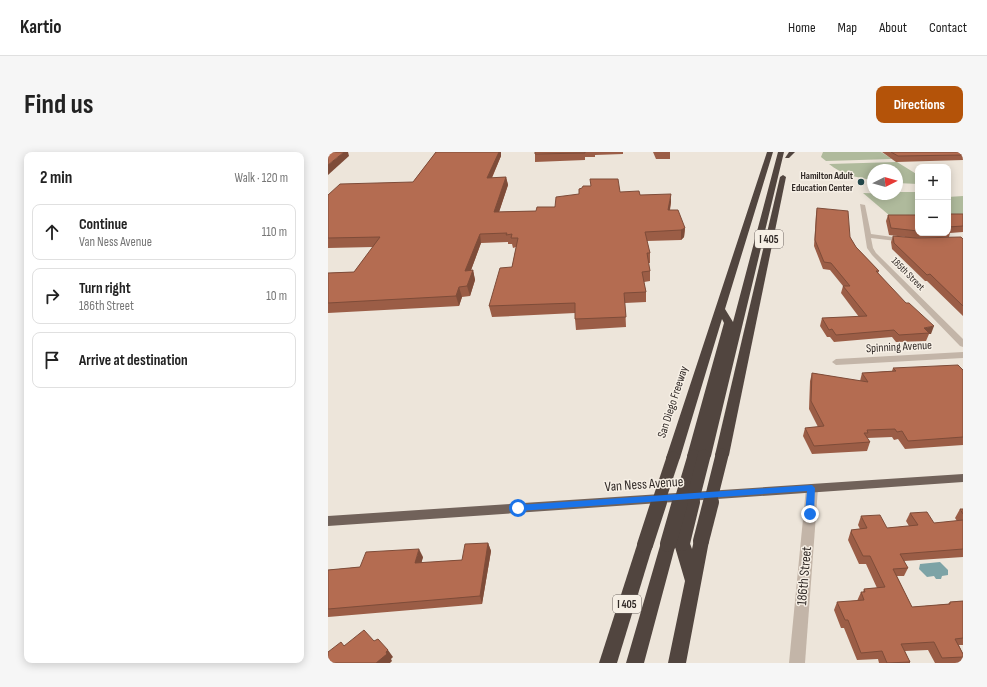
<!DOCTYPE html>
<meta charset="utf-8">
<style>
:root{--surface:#fff;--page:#f6f6f6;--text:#222;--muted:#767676;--line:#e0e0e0;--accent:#b45309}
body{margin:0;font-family:"Sofia Sans Condensed",sans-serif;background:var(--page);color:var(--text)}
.controls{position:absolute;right:12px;top:12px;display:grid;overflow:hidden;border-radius:8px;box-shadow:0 2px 10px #0003}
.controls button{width:36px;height:36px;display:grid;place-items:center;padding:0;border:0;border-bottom:1px solid var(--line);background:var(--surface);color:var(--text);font:20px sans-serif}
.compass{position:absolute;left:539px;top:12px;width:36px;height:36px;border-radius:50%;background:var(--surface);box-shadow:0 2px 10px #0003;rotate:85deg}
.stop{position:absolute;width:12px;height:12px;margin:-9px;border:3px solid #1a73e8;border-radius:50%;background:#fff}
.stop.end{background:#1a73e8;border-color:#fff;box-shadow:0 1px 4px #0008}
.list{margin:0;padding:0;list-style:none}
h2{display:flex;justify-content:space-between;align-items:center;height:52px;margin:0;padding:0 16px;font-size:17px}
h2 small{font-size:13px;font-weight:400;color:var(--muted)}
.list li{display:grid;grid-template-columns:26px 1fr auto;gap:12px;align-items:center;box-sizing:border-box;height:56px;margin:0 8px 8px;padding:0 8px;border:1px solid var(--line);border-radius:8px}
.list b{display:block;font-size:15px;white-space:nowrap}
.list p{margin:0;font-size:13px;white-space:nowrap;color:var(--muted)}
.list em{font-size:13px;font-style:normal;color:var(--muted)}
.icon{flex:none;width:22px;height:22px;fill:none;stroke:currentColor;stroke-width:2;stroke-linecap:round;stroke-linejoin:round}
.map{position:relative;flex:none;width:635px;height:511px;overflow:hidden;border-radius:8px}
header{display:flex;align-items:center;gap:24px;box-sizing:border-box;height:56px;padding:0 20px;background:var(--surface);border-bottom:1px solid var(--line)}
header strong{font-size:19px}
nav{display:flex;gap:22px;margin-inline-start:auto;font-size:14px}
.intro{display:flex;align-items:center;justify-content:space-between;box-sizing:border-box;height:96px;padding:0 24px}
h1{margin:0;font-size:28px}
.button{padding:10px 18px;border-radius:8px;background:var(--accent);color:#fff;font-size:14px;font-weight:700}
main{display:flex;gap:24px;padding:0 24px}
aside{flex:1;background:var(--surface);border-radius:8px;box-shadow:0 2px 10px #0003}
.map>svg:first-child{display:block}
.green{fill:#afba9c}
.water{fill:#7da3a6}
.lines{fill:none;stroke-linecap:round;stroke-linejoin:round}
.minor{fill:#c3b5a8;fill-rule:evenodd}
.major{fill:#71625a;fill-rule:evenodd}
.highway{fill:#51453f;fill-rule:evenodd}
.highway-bridge-far1{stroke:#51453f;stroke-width:13}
.highway-bridge{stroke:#51453f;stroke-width:16}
.wall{fill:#9b5d46}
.shaded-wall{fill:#7e4c39}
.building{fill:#b46c51;stroke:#7e4c39}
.route{fill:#1a73e8}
.poi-dot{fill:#22484c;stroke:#f6efe5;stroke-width:1.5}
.labels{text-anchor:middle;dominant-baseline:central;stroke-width:3;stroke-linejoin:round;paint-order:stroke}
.far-poi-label{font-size:10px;font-weight:bold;fill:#312a27;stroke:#f6efe5;text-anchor:end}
.far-street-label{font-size:10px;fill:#312a27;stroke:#f6efe5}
.shield{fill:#f6efe5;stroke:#6c6560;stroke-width:1}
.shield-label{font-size:11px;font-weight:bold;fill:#312a27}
.street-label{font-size:12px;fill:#312a27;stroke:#f6efe5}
.near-street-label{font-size:14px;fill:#312a27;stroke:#f6efe5}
</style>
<header>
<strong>Kartio</strong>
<nav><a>Home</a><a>Map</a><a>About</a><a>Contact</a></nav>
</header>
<div class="intro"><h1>Find us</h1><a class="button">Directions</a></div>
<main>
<aside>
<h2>2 min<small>Walk · 120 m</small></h2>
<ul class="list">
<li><svg class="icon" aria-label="ahead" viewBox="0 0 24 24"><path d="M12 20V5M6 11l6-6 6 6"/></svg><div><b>Continue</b><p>Van Ness Avenue</p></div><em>110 m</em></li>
<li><svg class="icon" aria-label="right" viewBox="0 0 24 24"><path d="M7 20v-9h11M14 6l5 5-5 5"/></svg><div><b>Turn right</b><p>186th Street</p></div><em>10 m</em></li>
<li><svg class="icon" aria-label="arrive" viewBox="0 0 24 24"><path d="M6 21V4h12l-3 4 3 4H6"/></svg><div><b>Arrive at destination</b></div></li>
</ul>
</aside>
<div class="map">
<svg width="635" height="511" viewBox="0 0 635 511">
<rect width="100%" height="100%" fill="#ede5da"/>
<g class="green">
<polygon points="495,0 553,0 564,7 498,9 493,5"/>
<path d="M 569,10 L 590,23 L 590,32 L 569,31 L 569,18 L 545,18 L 545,28 C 530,26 513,22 501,12 Z"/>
<polygon points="569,40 590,40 590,68 568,69 535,41 569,42"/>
<polygon points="635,44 635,67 620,67 620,45"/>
</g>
<polygon class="water" points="612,410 620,418 620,423 614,424 613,427 608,427 606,424 599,425 591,417 592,412"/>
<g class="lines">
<g class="minor">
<polygon points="532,52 537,53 543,82 579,87 580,88 577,90 543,86 545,96 548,101 635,187 635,195 632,194 544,103 539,96"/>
<polygon points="635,200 635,206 508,213 504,210 508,207"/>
<polygon points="484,332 488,333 490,336 477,511 461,511 478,336 480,333"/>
</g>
<polygon class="major" points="635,322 635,330 0,374 0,364"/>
<g class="highway">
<polygon points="439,0 445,0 397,157 405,170 450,0 456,0 383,304 381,307 376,309 371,307 366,309 361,307 359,304 396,171 394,167 352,306 350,309 340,309 338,306"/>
<polygon points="461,0 467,0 461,6 457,6"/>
<polygon points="455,23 458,25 401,303 399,306 389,306 387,303 452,25"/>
<polygon points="373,383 379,384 381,389 358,511 340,511 357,429 347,395 316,511 298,511 334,387 340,385 346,387 347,390 348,386 354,384 360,386 364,397 367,384"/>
<polygon points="317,386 323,388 325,393 289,511 271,511 309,393 311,388"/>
</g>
<g class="highway-bridge-far1">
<polyline points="330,351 345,306"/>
<polyline points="352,351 366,304"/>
<polyline points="364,351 376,304"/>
<polyline points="382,351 394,303"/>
</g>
<g class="highway-bridge">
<polyline points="373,389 383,350"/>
<polyline points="354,391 364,350"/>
<polyline points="340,392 352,350"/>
<polyline points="317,393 331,350"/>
</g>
</g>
<g class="wall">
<polygon points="108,0 173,0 173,4 164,26 178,25 180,33 171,60 208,59 292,40 312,43 343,50 342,58 357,76 356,85 353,88 319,89 322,101 322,111 320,111 322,119 322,129 316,130 318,140 318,150 297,151 298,175 248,178 247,167 247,161 164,165 161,154 184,115 188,95 185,96 184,92 180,92 180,90 153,91 143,118 145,118 147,128 142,144 134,145 131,154 0,161 0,121 26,120 45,95 0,96 0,43 85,30"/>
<polygon points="207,0 295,0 295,2 267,3 267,5 257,5 257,8 207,10"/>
<polygon points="325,0 342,0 342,7 328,7"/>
<polygon points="554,0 635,0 635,8 568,10"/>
<polygon points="489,56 522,85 528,95 551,119 550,121 603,182 601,182 598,189 568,190 564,185 506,190 502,185 499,185 492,174 494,166 531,165 513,141 515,134 502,118 495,117 486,94 488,62"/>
<polygon points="620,62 635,62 635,80 622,81 621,85 586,86 561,83 558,69 560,63 590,64 590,81 620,81"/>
<polygon points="565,84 588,86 635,87 635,164 599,129 597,129 564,97 563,90"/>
<polygon points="565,216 635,218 635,293 577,297 570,287 566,288 564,285 539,286 542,290 539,299 484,302 475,284 477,276 490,275 481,257 482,229 484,221 532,229 534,221 564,219"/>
<polygon points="632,357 635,362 635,405 576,409 580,416 576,424 569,424 584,455 620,452 622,450 635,449 635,493 631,493 635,502 635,507 632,511 607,511 600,498 577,499 582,510 582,511 551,511 550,507 529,508 516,476 513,476 506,458 509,450 529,449 533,440 535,440 536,437 549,436 538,412 531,412 520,388 523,378 532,377 530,373 533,364 559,376 581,374 578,369 582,361 606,371 629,369 627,366"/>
<polygon points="160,391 163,399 154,452 0,465 0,418 32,415 95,405 93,411 134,408"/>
</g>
<g class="shaded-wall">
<polygon points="16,0 20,0 21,4 0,23 0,13"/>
<polygon points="171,0 173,0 173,4 160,34 159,26"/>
<polygon points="178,25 180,33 168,69 166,60"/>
<polygon points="343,42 343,50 340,67 340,58"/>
<polygon points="357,76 356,85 353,88 353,78"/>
<polygon points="152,82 153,91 139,129 137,119"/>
<polygon points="145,118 147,128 142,144 139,134"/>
<polygon points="131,135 134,145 131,154 128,144"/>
<polygon points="606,174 603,182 601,182 601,181 596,176"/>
<polygon points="160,391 163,399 154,452 152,444"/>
<polygon points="91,397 95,405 91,420 87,411"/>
<polygon points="60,498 65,505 63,507 64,509 62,511 48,511"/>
</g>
<g class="building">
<polygon points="0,0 16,0 0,13"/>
<polygon points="108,0 171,0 159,26 178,25 166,60 208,59 209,55 227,55 228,45 251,42 251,37 254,36 255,34 263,34 262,27 290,27 292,40 311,39 312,43 343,42 340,58 350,58 357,76 353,78 317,80 322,101 319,101 322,119 314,120 318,140 296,141 298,165 247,167 247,151 161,154 172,116 184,115 190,86 183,86 184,82 178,83 179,81 152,82 137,119 145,118 139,134 131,135 128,144 0,151 0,121 26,120 52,85 0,86 0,43 12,32 85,30"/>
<polygon points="207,0 257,0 257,1 207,2"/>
<polygon points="563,0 635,0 635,3 570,4"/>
<polygon points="489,56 520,59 522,85 528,95 551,119 548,119 578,151 581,151 606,174 596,176 601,181 571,183 566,178 508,183 504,177 501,178 494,166 539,164 515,134 522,134 503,111 496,110 487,88"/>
<polygon points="620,62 635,62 635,74 620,75"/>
<polygon points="560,63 589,63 590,64 590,79 563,76"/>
<polygon points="565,84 588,86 633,85 635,87 635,154 602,122 599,123 566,91"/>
<polygon points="630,213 635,218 635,285 580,289 574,279 569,280 567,277 539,278 540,281 536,281 542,290 486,294 477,276 496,274 483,249 484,221 540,230 534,221 568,219 565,216"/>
<polygon points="632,357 635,357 635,362"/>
<polygon points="599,360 606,371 635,368 635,397 572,402 580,416 565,417 584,455 622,452 622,450 635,449 635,486 627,487 635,502 635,505 614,506 606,490 573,492 582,510 559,511 554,499 533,501 520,468 517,468 509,450 536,448 533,440 537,440 536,437 557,435 542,404 535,404 523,380 524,379 523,378 539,376 533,364 552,363 559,376 590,373 582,361"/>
<polygon points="160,391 152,444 0,457 0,418 32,415 38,400 91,397 87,411 134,408 137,392"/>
<polygon points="36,478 46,489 50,487 60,498 58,500 59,502 48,511 0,511 0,500 13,490 16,494"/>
</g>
<polygon class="route" points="484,333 487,336 486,362 482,365 477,362 479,339 190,359 187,356 190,353"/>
<circle class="poi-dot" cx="533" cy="30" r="4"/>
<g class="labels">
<g class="far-poi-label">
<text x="525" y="24">Hamilton Adult<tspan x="525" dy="12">Education Center</tspan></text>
</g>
<g class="far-street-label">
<text transform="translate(580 122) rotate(45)">185th Street</text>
</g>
<g class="shield">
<rect x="427" y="78" width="28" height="18" rx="3"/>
<rect x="285" y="443" width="28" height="18" rx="3"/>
</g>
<g class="shield-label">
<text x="441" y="87">I 405</text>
<text x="299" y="452">I 405</text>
</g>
<g class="street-label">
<text transform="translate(571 195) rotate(-3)">Spinning Avenue</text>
<text transform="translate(345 250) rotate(-72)">San Diego Freeway</text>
</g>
<g class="near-street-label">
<text transform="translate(316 332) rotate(-4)">Van Ness Avenue</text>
<text transform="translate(476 424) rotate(-85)">186th Street</text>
</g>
</g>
</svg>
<div class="controls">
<button>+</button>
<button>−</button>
</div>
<svg class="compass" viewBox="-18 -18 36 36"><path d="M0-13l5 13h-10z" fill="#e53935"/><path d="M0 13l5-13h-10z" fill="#767676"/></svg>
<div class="stop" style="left:190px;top:356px"></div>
<div class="stop end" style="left:482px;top:362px"></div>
</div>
</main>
